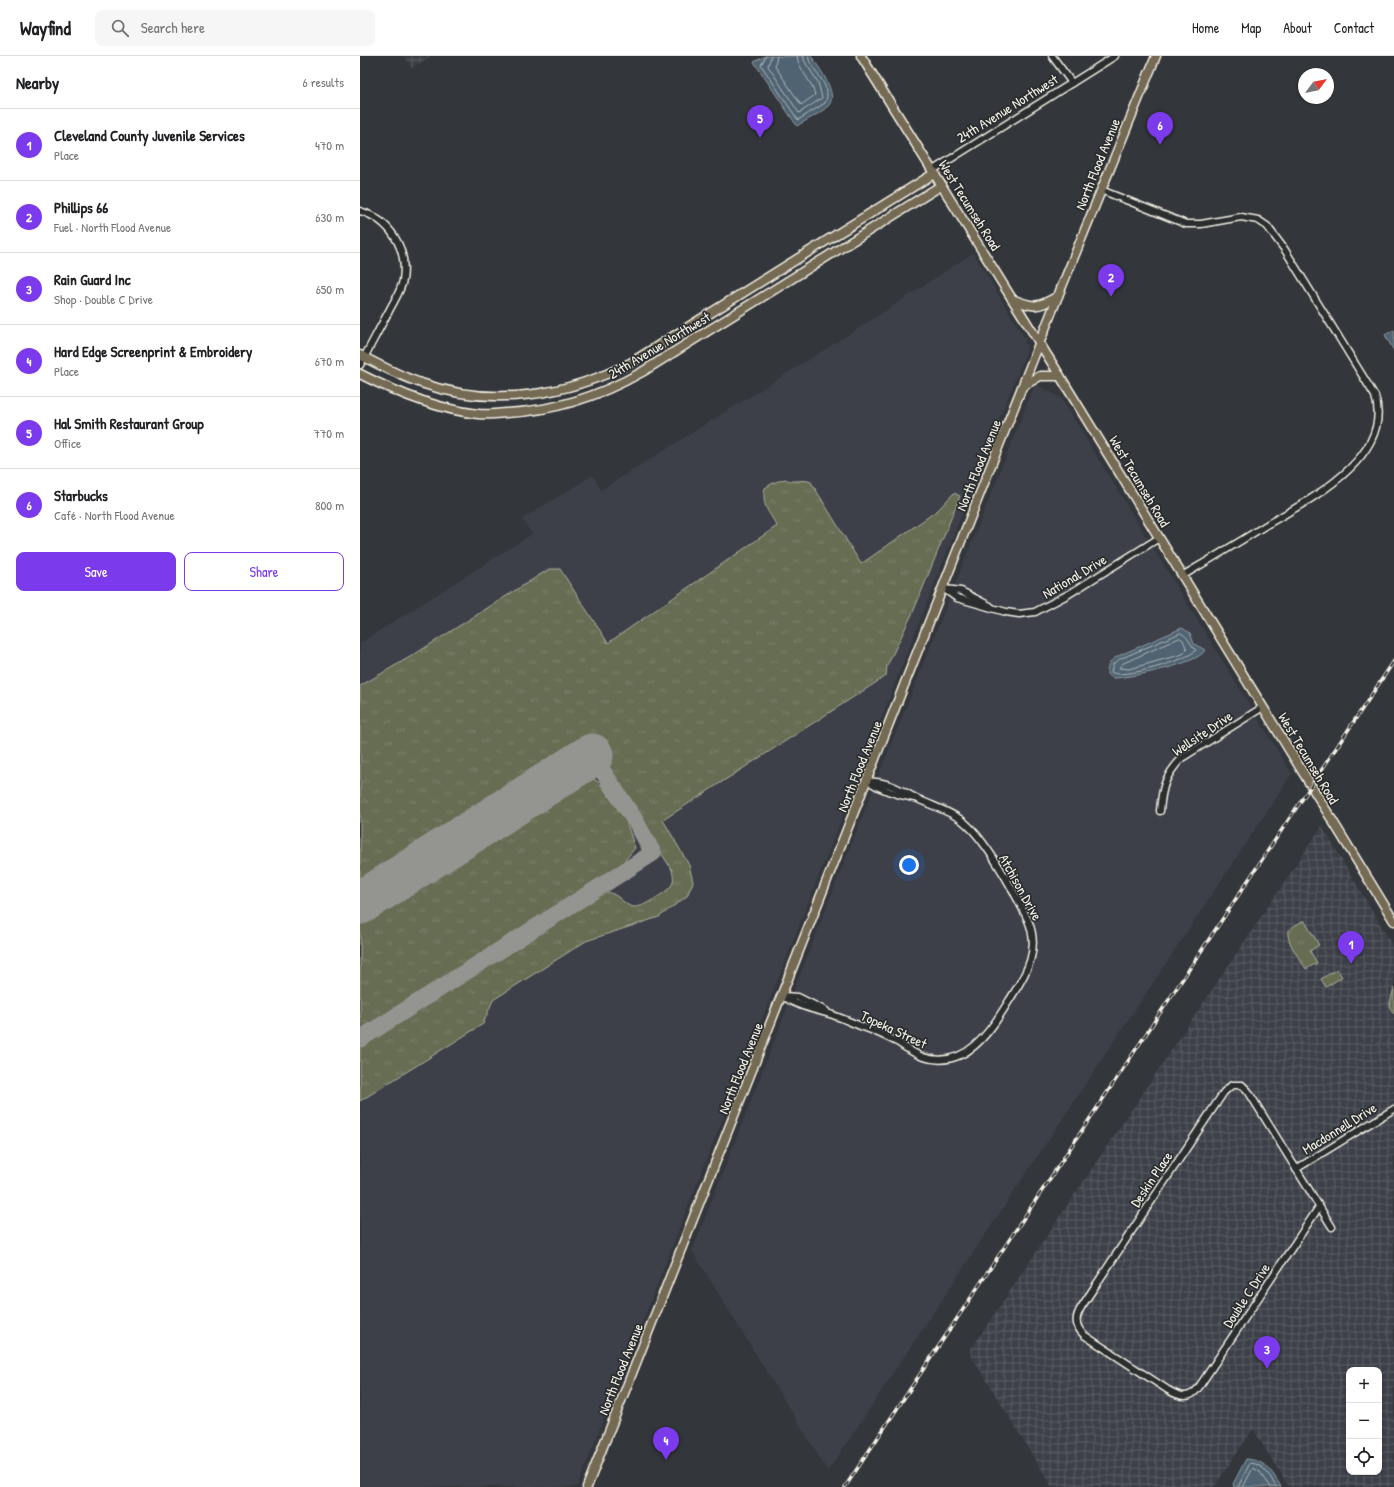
<!DOCTYPE html>
<meta charset="utf-8">
<style>
:root{--surface:#fff;--page:#f6f6f6;--text:#202124;--muted:#757577;--line:#e0e0e0;--accent:#7c3aed}
body{margin:0;font-family:"Patrick Hand",sans-serif;background:var(--page);color:var(--text)}
.controls{position:absolute;right:12px;bottom:12px;display:grid;overflow:hidden;border-radius:8px;box-shadow:0 1px 3px #0004}
.controls button{width:36px;height:36px;display:grid;place-items:center;padding:0;border:0;border-bottom:1px solid var(--line);background:var(--surface);color:var(--text);font:20px sans-serif}
.compass{position:absolute;left:938px;top:12px;width:36px;height:36px;border-radius:50%;background:var(--surface);box-shadow:0 1px 3px #0004;rotate:58deg}
.you{position:absolute;left:549px;top:809px;width:14px;height:14px;margin:-10px;border:3px solid #fff;border-radius:50%;background:#1a73e8;box-shadow:0 0 0 6px #1a73e833}
.badge{display:grid;place-items:center;width:26px;height:26px;border-radius:50%;background:var(--accent);color:#fff;font-size:13px;font-weight:700}
.pin{position:absolute;translate:-50% -33px;filter:drop-shadow(0 1px 2px #0008)}
.pin::after{content:'';position:absolute;top:21px;width:14px;height:12px;background:inherit;clip-path:polygon(0 0,100% 0,50% 100%)}
.list{margin:0;padding:0;list-style:none}
h2{display:flex;justify-content:space-between;align-items:center;height:52px;margin:0;padding:0 16px;font-size:17px}
h2 small{font-size:13px;font-weight:400;color:var(--muted)}
.list li{display:grid;grid-template-columns:26px 1fr auto;gap:12px;align-items:center;box-sizing:border-box;height:72px;padding:0 16px;border-top:1px solid var(--line)}
.list b{display:block;font-size:15px;white-space:nowrap}
.list p{margin:0;font-size:13px;white-space:nowrap;color:var(--muted)}
.list em{font-size:13px;font-style:normal;color:var(--muted)}
.actions{display:flex;gap:8px;padding:12px 16px}
.actions a{flex:1;padding:9px 0;border:1px solid var(--accent);border-radius:8px;text-align:center;font-size:14px;color:var(--accent)}
.actions .main{background:var(--accent);color:#fff}
.icon{flex:none;width:22px;height:22px;fill:none;stroke:currentColor;stroke-width:2;stroke-linecap:round;stroke-linejoin:round}
.map{position:relative;flex:none;width:1034px;height:1431px;overflow:hidden}
header{display:flex;align-items:center;gap:24px;box-sizing:border-box;height:56px;padding:0 20px;background:var(--surface);border-bottom:1px solid var(--line)}
header strong{font-size:19px}
nav{display:flex;gap:22px;margin-inline-start:auto;font-size:14px}
.search{width:280px;height:36px;background:var(--page);display:flex;align-items:center;gap:10px;box-sizing:border-box;padding:0 14px;border-radius:8px;color:var(--muted);font-size:15px}
main{display:flex}
aside{flex:1;background:var(--surface)}
.map>svg:first-child{display:block}
.built{fill:#3e4149}
.industrial{fill:url(#industrial-grid);fill-rule:evenodd}
.grass{fill:url(#grass-tufts);stroke:#adaf9e}
.pitch{fill:#666d53;stroke:#adaf9e}
.water{fill:#4f6372;stroke:#919ca1}
.lines{fill:none;stroke-linecap:round;stroke-linejoin:round}
.shore{stroke:#b2b8b9;stroke-width:1}
.taxiway{stroke:#949491;stroke-width:17}
.runway{stroke:#949491;stroke-width:43}
.minor-casing{stroke:#f4f1e8;stroke-width:9}
.major-casing{stroke:#f4f1e8;stroke-width:11}
.minor{stroke:#2a2d2e;stroke-width:6}
.major{stroke:#746b52;stroke-width:8}
.rail-casing{stroke:#f4f1e8;stroke-width:3.5}
.rail{stroke:#2a2d2e;stroke-width:2;stroke-dasharray:6;stroke-linecap:butt}
.labels{text-anchor:middle;dominant-baseline:central;stroke-width:3.5;stroke-linejoin:round;paint-order:stroke}
.street-label{font-size:14px;fill:#f4f1e8;stroke:#2a2d2e}
</style>
<header>
<strong>Wayfind</strong>
<div class="search"><svg class="icon" aria-label="search" viewBox="0 0 24 24"><circle cx="10" cy="10" r="6"/><path d="M15 15l6 6"/></svg>Search here</div>
<nav><a>Home</a><a>Map</a><a>About</a><a>Contact</a></nav>
</header>
<main>
<aside>
<h2>Nearby<small>6 results</small></h2>
<ul class="list">
<li><span class="badge">1</span><div><b>Cleveland County Juvenile Services</b><p>Place</p></div><em>470 m</em></li>
<li><span class="badge">2</span><div><b>Phillips 66</b><p>Fuel · North Flood Avenue</p></div><em>630 m</em></li>
<li><span class="badge">3</span><div><b>Rain Guard Inc</b><p>Shop · Double C Drive</p></div><em>650 m</em></li>
<li><span class="badge">4</span><div><b>Hard Edge Screenprint &amp; Embroidery</b><p>Place</p></div><em>670 m</em></li>
<li><span class="badge">5</span><div><b>Hal Smith Restaurant Group</b><p>Office</p></div><em>770 m</em></li>
<li><span class="badge">6</span><div><b>Starbucks</b><p>Café · North Flood Avenue</p></div><em>800 m</em></li>
</ul>
<div class="actions"><a class="main">Save</a><a>Share</a></div>
</aside>
<div class="map">
<svg width="1034" height="1431" viewBox="0 0 1034 1431">
<defs>
<pattern id="industrial-grid" width="8" height="8" patternUnits="userSpaceOnUse"><rect width="8" height="8" fill="#3e4149"/><path d="M0 4h8M4 0v8" fill="none" stroke="#5a5d63"/></pattern>
<pattern id="grass-tufts" width="24" height="20" patternUnits="userSpaceOnUse"><rect width="24" height="20" fill="#666d53"/><path d="M3 7l-1-3M5 7V3M7 7l1-3M15 17l-1-3M17 17v-4M19 17l1-3" fill="none" stroke="#7c826c"/></pattern>
</defs>
<rect width="100%" height="100%" fill="#33363a"/>
<filter id="ink" filterUnits="userSpaceOnUse"><feTurbulence type="fractalNoise" baseFrequency=".025" numOctaves="2"/><feDisplacementMap in="SourceGraphic" scale="8" xChannelSelector="R" yChannelSelector="G"/><feConvolveMatrix kernelMatrix="1 2 1 2 8 2 1 2 1" color-interpolation-filters="sRGB"/></filter>
<g filter="url(#ink)">
<g class="built">
<polygon points="613,197 666,284 664,287 667,289 667,294 217,1431 0,1431 0,587 172,478 162,463 233,419 241,434 502,270"/>
<polygon points="675,328 701,342 932,718 468,1415 332,1195 481,814"/>
</g>
<g class="industrial">
<polygon points="44,0 71,0 52,12"/>
<path d="M 962,770 L 1034,892 L 1034,1431 L 929,1431 L 893,1373 L 854,1431 L 692,1431 L 609,1296 ZM 989,1314 L 1019,1314 L 1019,1416 L 989,1416 Z"/>
</g>
<g class="grass">
<path d="M 425,423 C 434,428 441,422 451,426 L 501,508 L 578,454 L 594,437 L 600,440 L 554,554 L 527,610 L 526,620 L 303,764 L 329,809 L 333,826 L 327,840 L 299,861 L 226,885 L 133,944 L 123,968 L 0,1045 L 0,989 L 244,835 C 261,838 263,850 274,851 C 282,852 307,836 311,830 C 315,824 313,820 312,814 L 229,684 L 0,829 L 0,630 L 55,598 L 189,513 L 200,513 L 248,587 L 417,470 C 409,456 401,449 405,432 L 413,427 Z"/>
<polygon points="227,720 237,725 242,730 266,765 275,792 260,810 221,837 0,977 0,864"/>
<path d="M 944,864 L 959,889 L 950,895 L 957,907 L 946,913 C 940,902 926,887 928,874 Z"/>
</g>
<g class="pitch">
<polygon points="977,913 982,921 966,931 961,923"/>
<polygon points="1034,932 1034,958 1029,950"/>
</g>
<g class="water">
<path d="M 405,0 L 451,0 C 458,10 480,39 468,50 C 460,58 446,64 437,70 L 394,6 Z"/>
<polygon points="1034,274 1034,295 1025,279"/>
<path d="M 822,572 L 830,577 L 834,588 L 845,594 C 839,608 769,622 753,622 L 747,618 C 747,608 750,605 758,600 Z"/>
<path d="M 886,1403 C 905,1404 912,1415 921,1431 L 874,1431 L 873,1428 Z"/>
</g>
<g class="lines">
<g class="shore">
<path d="M 406,0 L 401,9 L 438,64 L 465,47 C 474,29 450,15 448,0"/>
<polyline points="411,0 408,10 439,57 462,42 458,26 445,6 443,0"/>
<path d="M 417,0 L 415,10 L 441,49 L 455,39 C 452,25 438,13 437,0"/>
<path d="M 821,577 C 829,581 830,589 836,594 C 829,604 760,624 751,616 L 753,608 L 760,603 Z"/>
<polygon points="820,582 823,584 827,594 823,598 769,613 759,612 762,608"/>
<path d="M 878,1431 L 890,1407 C 904,1408 910,1420 916,1431"/>
<polyline points="883,1431 893,1412 900,1416 911,1431"/>
</g>
<polyline class="taxiway" points="0,983 293,797 275,764 232,699"/>
<polyline class="runway" points="0,847 232,699"/>
<g class="minor-casing">
<g id="minor">
<polyline points="692,0 712,27"/>
<polyline points="573,114 755,0"/>
<path d="M 741,134 L 826,168 L 841,168 L 881,161 L 898,164 L 907,170 L 925,194 L 1015,340 C 1034,401 949,444 908,468 C 879,486 851,503 822,520"/>
<path d="M 0,155 C 30,164 48,192 43,224 C 41,235 34,245 29,255 C 19,273 10,291 0,309"/>
<polyline points="583,532 597,542 646,556 659,558 675,556 709,538 799,482"/>
<polyline points="585,533 601,535 630,550"/>
<path d="M 508,725 C 523,735 537,739 554,742"/>
<path d="M 800,755 C 802,731 805,720 822,702 L 903,651"/>
<path d="M 422,940 C 439,951 454,953 473,959 C 484,963 495,968 506,972 C 517,976 527,981 537,986 C 545,991 554,998 563,1001 C 608,1015 632,972 652,940 C 668,915 680,893 668,864 C 655,837 624,779 600,763 C 587,754 572,750 558,743 C 536,732 533,727 507,725"/>
<polyline points="423,940 438,941 466,955"/>
<polyline points="936,1113 1034,1053"/>
<path d="M 959,1151 L 839,1331 C 830,1344 820,1341 808,1334 L 724,1279 C 714,1269 715,1261 722,1250 L 834,1081 L 864,1036 L 872,1029 L 882,1029 L 888,1035 L 972,1171"/>
</g>
</g>
<g class="major-casing">
<g id="major">
<polyline points="501,0 700,320 1034,865"/>
<path d="M 652,243 C 674,252 678,252 698,240"/>
<path d="M 0,299 C 19,309 40,320 61,327 C 132,352 207,340 272,306 L 575,117"/>
<path d="M 0,318 C 37,337 76,353 118,358 C 127,359 137,358 146,357 C 195,355 238,341 282,316 L 582,129"/>
<polyline points="663,330 680,320 700,320"/>
<polyline points="227,1431 698,240 796,0"/>
</g>
</g>
<use href="#minor" class="minor"/>
<use href="#major" class="major"/>
<g class="rail-casing">
<polyline id="rail" points="485,1431 1034,605"/>
</g>
<use href="#rail" class="rail"/>
</g>
</g>
<g class="labels">
<g class="street-label">
<text transform="translate(647 52) rotate(-32)">24th Avenue Northwest</text>
<text transform="translate(737 108) rotate(-68)">North Flood Avenue</text>
<text transform="translate(610 149) rotate(58)">West Tecumseh Road</text>
<text transform="translate(299 289) rotate(-31)">24th Avenue Northwest</text>
<text transform="translate(618 409) rotate(-68)">North Flood Avenue</text>
<text transform="translate(780 425) rotate(59)">West Tecumseh Road</text>
<text transform="translate(714 520) rotate(-31)">National Drive</text>
<text transform="translate(842 677) rotate(-34)">Wellsite Drive</text>
<text transform="translate(949 702) rotate(59)">West Tecumseh Road</text>
<text transform="translate(499 710) rotate(-68)">North Flood Avenue</text>
<text transform="translate(661 831) rotate(61)">Atchison Drive</text>
<text transform="translate(534 973) rotate(25)">Topeka Street</text>
<text transform="translate(380 1012) rotate(-68)">North Flood Avenue</text>
<text transform="translate(979 1072) rotate(-32)">Macdonnell Drive</text>
<text transform="translate(791 1123) rotate(-56)">Deskin Place</text>
<text transform="translate(886 1239) rotate(-57)">Double C Drive</text>
<text transform="translate(260 1313) rotate(-68)">North Flood Avenue</text>
</g>
</g>
</svg>
<div class="controls">
<button>+</button>
<button>−</button>
<button><svg class="icon" aria-label="locate" viewBox="0 0 24 24"><circle cx="12" cy="12" r="6"/><path d="M12 2v4M12 18v4M2 12h4M18 12h4"/></svg></button>
</div>
<svg class="compass" viewBox="-18 -18 36 36"><path d="M0-13l5 13h-10z" fill="#e53935"/><path d="M0 13l5-13h-10z" fill="#757577"/></svg>
<div class="you"></div>
<div class="pin badge" style="left:991px;top:908px">1</div>
<div class="pin badge" style="left:751px;top:241px">2</div>
<div class="pin badge" style="left:907px;top:1313px">3</div>
<div class="pin badge" style="left:306px;top:1404px">4</div>
<div class="pin badge" style="left:400px;top:82px">5</div>
<div class="pin badge" style="left:800px;top:89px">6</div>
</div>
</main>
